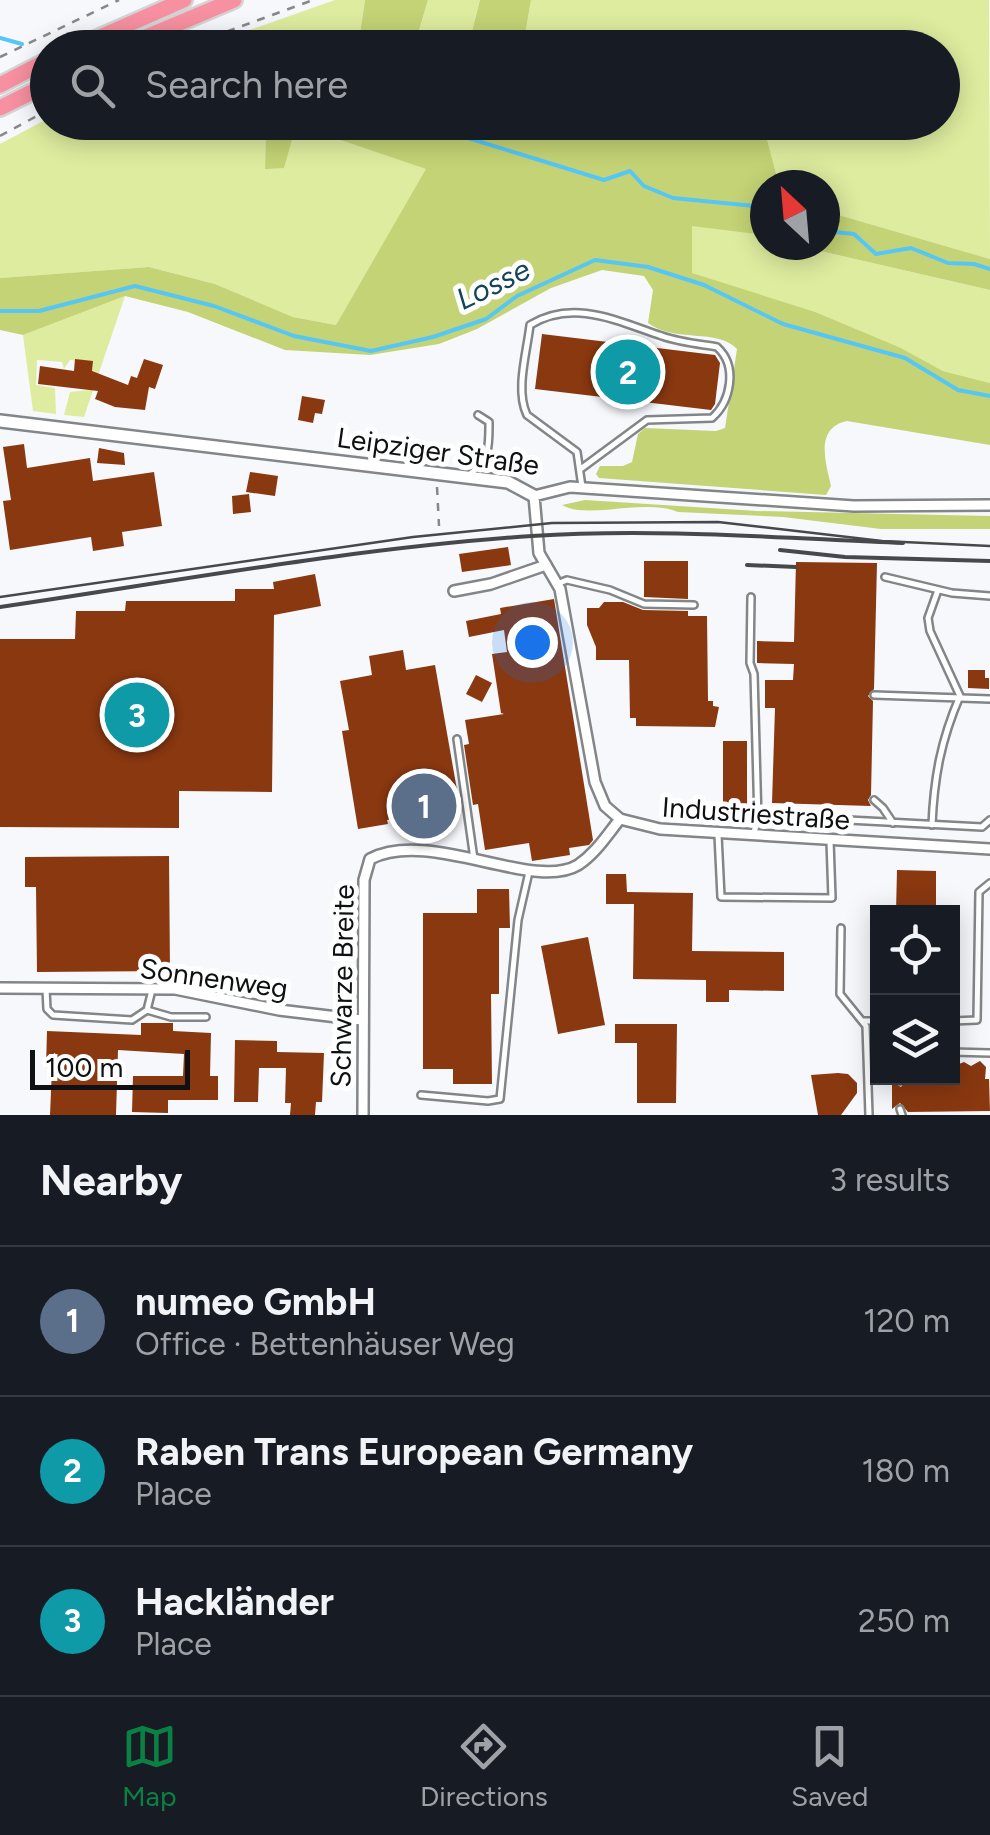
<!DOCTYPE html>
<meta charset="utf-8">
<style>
:root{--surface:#171b24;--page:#242831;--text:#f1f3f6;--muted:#9ea1a6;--line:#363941;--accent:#0b8043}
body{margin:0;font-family:Figtree,sans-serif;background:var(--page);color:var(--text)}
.controls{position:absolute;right:30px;bottom:30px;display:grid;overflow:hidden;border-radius:0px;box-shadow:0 5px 25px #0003}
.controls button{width:90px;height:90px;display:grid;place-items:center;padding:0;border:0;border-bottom:2px solid var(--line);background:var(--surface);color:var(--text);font:50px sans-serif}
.compass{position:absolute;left:750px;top:170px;width:90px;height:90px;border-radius:50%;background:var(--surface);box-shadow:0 5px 25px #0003;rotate:334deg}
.scale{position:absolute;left:30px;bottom:25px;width:160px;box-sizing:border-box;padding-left:10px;border:5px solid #0f1011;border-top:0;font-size:28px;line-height:35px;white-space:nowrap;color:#0f1011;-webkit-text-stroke:8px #fff;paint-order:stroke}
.you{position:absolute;left:532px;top:642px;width:35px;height:35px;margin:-25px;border:8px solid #fff;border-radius:50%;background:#1a73e8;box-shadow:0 0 0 15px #1a73e833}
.badge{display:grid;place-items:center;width:65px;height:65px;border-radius:50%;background:var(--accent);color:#fff;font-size:32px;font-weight:700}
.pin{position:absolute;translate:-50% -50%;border:5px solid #fff;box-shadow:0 2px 10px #0006}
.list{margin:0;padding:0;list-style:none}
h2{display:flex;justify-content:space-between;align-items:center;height:130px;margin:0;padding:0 40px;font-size:42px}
h2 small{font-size:32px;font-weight:400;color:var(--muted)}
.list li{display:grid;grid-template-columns:65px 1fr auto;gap:30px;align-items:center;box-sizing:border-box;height:150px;padding:0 40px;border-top:2px solid var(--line)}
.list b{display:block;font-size:38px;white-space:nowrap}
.list p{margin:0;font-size:32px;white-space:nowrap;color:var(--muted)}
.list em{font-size:32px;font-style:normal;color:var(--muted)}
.icon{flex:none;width:55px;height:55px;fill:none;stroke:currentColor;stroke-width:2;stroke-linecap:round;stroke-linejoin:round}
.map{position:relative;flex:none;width:990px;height:1115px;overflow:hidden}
.search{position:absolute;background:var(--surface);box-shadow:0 5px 25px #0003;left:30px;right:30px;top:30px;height:110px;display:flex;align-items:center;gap:25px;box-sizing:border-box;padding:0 35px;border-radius:55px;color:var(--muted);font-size:38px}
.sheet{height:580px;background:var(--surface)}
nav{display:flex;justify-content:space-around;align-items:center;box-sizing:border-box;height:140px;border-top:2px solid var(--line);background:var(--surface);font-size:28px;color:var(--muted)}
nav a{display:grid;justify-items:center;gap:5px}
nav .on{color:var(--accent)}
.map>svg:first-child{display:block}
.green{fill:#deec9f}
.forest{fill:#c4d375}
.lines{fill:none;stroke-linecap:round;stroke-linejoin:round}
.stream{stroke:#56c6f5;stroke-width:4}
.building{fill:#893810}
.service-casing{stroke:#838689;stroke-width:10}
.minor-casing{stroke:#838689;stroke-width:14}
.tertiary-casing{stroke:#838689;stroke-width:16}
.trunk-casing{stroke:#d4d4d4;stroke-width:20}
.path{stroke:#86888a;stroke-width:2.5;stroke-dasharray:8 8;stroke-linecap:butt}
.service{stroke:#fff;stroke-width:5}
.minor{stroke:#fff;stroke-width:9}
.tertiary{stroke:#fff;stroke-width:11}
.trunk{stroke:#f790a0;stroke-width:15}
.tram{stroke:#47484a;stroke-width:2.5}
.rail{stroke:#47484a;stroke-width:4}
.labels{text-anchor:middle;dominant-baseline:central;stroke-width:10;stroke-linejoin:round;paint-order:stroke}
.street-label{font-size:28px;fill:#0f1011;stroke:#fff}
.water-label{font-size:30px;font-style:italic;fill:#134457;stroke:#fff}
</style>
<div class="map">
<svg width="990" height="1115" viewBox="0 0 990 1115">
<rect width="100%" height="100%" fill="#f6f8fc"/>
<g class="green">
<polygon points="335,0 365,0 358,47 198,48"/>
<polygon points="428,0 480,0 468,47 414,48"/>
<polygon points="531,0 989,0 990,259 825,211 825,185 779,185 767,139 733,123 942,122 942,48 615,48 614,41 523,48"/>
<polygon points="47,119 48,122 266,123 265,168 295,125 427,169 336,325 293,317 215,284 149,267 0,278 0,144"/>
<polygon points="692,225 765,235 765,245 794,245 990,290 990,383 943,371 901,348 692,273"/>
<polygon points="125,296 84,417 64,415 70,392 90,390 93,362 70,360 64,369 62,362 37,360 36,385 55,388 56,414 33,411 23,335"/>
</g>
<g class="forest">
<polygon points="365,0 428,0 414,47 358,47"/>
<polygon points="480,0 531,0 523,47 468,47"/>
<path d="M 266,123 L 732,123 L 767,139 L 779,185 L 765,185 L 765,235 L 692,226 L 692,273 L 815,312 L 901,348 L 943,371 L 990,383 L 990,445 L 847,421 C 814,428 826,463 831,486 L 826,495 L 599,478 L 596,474 L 600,466 L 623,466 L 632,462 L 638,434 L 645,428 L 716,431 L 725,428 L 737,349 C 718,328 674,343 648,323 L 653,290 L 644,276 L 602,270 L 551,288 L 477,329 L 439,344 L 370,355 L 285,350 L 188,312 L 125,296 L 23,335 L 0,330 L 0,278 L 149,267 L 215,284 L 293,317 L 336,325 L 426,169 L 296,125 L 284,168 L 265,169 Z"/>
<polygon points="825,211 990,259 990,290 794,245 825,245"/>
<path d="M 585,500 L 757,511 L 990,516 L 990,529 L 881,529 L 783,517 L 678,512 C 646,498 586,520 562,505 Z"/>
</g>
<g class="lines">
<g class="stream">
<polyline points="0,38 22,44"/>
<polyline points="395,122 468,138 604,180 630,171 644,186 673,198 765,207"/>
<polyline points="825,231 854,234 876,254 911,248 948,263 974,264 990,269"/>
<polyline points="0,311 39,311 135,286 214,306 294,336 371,351 433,337 486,319 517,296 595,260 648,267 704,285 783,324 905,358 958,390 990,396"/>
</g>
</g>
<g class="building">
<polygon points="542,334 715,355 720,363 715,404 711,410 535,389"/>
<polygon points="75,359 93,361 92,371 128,385 131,376 137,378 144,359 163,365 155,389 149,387 145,410 115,407 95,399 98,391 38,384 40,366 74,371"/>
<polygon points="302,396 325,400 322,414 315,413 313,423 298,420"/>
<polygon points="24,444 27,468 90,458 93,481 154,472 162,526 122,532 124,546 93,551 91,537 10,550 3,501 11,500 3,447"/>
<polygon points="99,448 124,453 125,465 97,463"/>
<polygon points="250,472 278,476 275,496 246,492"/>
<polygon points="249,494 251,512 233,514 232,496"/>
<polygon points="508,547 511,565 462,572 459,554"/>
<polygon points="644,561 688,561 688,599 644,597"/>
<polygon points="796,562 877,563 874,689 868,696 873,701 871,795 868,800 871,806 772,803 775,708 765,708 765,680 793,680 794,664 757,663 757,641 794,642"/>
<polygon points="315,574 321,606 274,615 272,792 179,791 179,828 0,827 0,639 75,639 76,611 125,611 126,601 235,601 235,589 274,589 273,582"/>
<polygon points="554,599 593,840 589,845 569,848 570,855 532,861 529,843 485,850 478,804 473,805 464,745 469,744 465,720 504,714 501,713 492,654 507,652 504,630 469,637 466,621 501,614 500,608"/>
<polygon points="604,602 623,602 643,610 688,611 688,616 707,616 708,701 713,701 713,706 719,707 715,727 636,726 636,718 630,718 629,660 596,660 596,647 587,625 587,608 599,608"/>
<polygon points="403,650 406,670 435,665 460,807 387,820 388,824 358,829 342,731 349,730 340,681 372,675 369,656"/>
<polygon points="968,670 985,670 985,678 989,678 989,689 968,688"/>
<polygon points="476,675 492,683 482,702 466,694"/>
<rect x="723" y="741" width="24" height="66"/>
<polygon points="169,856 170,971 37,972 36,887 25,887 25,857"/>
<polygon points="897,870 936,871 936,912 896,912"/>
<polygon points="606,874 626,874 627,892 693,893 692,951 784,952 784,991 729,990 729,1002 706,1002 706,980 633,979 634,904 606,904"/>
<polygon points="477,889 509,889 510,928 499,928 499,994 491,994 492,1084 453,1084 453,1069 423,1069 423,913 477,913"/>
<polygon points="588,937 605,1025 558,1034 541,946"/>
<polygon points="141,1023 173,1023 173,1031 211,1033 210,1076 218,1076 218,1100 168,1100 168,1113 132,1112 133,1076 183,1076 184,1054 118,1050 116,1115 50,1115 52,1068 46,1067 47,1031 141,1035"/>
<polygon points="615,1024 677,1024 676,1103 637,1103 637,1043 615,1043"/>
<polygon points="235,1040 277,1041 277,1052 324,1053 322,1102 316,1102 315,1115 290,1115 291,1103 285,1103 286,1068 259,1068 258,1102 234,1102"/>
<polygon points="980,1061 986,1067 985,1079 989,1079 990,1111 908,1112 900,1103 892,1109 892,1081 901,1087 907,1078 960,1079 959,1064 964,1062 971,1066"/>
<polygon points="838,1073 848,1074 857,1083 857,1093 841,1115 818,1115 811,1075"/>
</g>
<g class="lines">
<g class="service-casing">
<g id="service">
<path d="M 582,468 L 647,420 L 712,418 C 731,401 738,366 717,347 C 699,344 679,342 662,336 C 619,322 574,298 530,325 C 527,352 515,390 527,415 L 577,452 L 582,487"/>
<path d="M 469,475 C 490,459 489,447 489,422 L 478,415"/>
<polyline points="885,577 952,593 990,596"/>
<polyline points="557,584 567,580 610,590 644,604 694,605"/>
<polyline points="751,597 750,663 754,674 758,821 753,834"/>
<polyline points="874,695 990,699"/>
<polyline points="457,739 474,859"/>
<polyline points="874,800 883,808 893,823"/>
<polyline points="758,821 791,817 982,827 990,820"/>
<path d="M 932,825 C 934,777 941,740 960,696 L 930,631 L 928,618 L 938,590"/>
<polyline points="718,835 721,897 832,898 830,841"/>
<polyline points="841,928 840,994 866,1026 869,1115"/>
<polyline points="46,989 47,1009 53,1015 132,1020 147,1010 151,994"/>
<polyline points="147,1010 171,1017 206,1017"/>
<polyline points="864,1021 878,1021"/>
<polyline points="952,1021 977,1020 979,892 990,883"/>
<polyline points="952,1052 990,1053"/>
<polyline points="900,1081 900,1078"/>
<polyline points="421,1095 488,1101 500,1099 518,920 529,872"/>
<polyline points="900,1109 902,1115"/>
</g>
</g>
<g class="minor-casing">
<g id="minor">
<polyline points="990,505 854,506 570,487 534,496 539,553 560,589 595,782 605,806 620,819 660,829 990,849"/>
<polyline points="454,591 491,584 546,565"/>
<polyline points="0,988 175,989 279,1010 362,1020"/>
<path d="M 363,1115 L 364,880 L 370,859 C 430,828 533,892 578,865 C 596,853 607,835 620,819"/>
</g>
</g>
<g class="tertiary-casing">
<polyline id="tertiary" points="0,421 508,482 534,496"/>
</g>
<g class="trunk-casing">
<g id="trunk">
<polyline points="75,48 184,0"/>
<polyline points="120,48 234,0"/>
<polyline points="0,85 48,60"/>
<polyline points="0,108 48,84"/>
</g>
</g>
<g class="path">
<polyline points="182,48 313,0"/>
<polyline points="0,57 119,0"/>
<polyline points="0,136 48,110"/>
<polyline points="437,487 439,526"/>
</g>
<use href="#service" class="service"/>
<use href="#minor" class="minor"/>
<use href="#tertiary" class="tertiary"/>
<use href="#trunk" class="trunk"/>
<polyline class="tram" points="0,597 413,537 552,523 718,522 882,541 990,546"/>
<g class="rail">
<polyline points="780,550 845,557 990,561"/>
<polyline points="747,565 796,567"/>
<path d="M 0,607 C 177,581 354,548 532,536 C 655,528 780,538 903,543"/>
</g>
</g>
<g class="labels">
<g class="street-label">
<text transform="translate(438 451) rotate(8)">Leipziger Straße</text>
<text transform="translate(756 813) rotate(4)">Industriestraße</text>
<text transform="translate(214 978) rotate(8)">Sonnenweg</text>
<text transform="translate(342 986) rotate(-89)">Schwarze Breite</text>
</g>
<g class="water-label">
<text transform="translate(493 284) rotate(-26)">Losse</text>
</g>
</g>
</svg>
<div class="controls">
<button><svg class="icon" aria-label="locate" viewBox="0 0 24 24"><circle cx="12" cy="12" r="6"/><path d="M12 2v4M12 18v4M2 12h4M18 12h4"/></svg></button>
<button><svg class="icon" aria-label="layers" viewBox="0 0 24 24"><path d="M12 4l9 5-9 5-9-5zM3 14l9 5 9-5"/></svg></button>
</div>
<svg class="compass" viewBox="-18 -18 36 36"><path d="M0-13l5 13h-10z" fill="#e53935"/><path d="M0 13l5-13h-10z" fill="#9ea1a6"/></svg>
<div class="scale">100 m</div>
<div class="you"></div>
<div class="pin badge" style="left:424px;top:806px;background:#5c6f8a">1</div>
<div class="pin badge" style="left:628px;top:372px;background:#0f9aa8">2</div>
<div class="pin badge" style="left:137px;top:715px;background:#0f9aa8">3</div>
<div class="search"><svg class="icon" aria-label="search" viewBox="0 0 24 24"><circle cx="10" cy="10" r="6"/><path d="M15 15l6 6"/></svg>Search here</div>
</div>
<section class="sheet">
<h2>Nearby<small>3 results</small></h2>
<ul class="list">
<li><span class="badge" style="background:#5c6f8a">1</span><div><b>numeo GmbH</b><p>Office · Bettenhäuser Weg</p></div><em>120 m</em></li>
<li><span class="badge" style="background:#0f9aa8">2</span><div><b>Raben Trans European Germany</b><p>Place</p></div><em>180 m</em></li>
<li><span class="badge" style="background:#0f9aa8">3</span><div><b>Hackländer</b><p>Place</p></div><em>250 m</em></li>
</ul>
</section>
<nav>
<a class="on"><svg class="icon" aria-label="map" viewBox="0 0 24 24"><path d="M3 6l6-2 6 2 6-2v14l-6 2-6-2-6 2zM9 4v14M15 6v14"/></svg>Map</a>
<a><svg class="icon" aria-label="directions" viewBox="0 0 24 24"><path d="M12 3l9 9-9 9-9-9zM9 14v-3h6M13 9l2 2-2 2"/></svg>Directions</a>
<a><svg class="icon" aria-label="saved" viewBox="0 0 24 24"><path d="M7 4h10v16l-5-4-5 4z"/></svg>Saved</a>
</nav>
